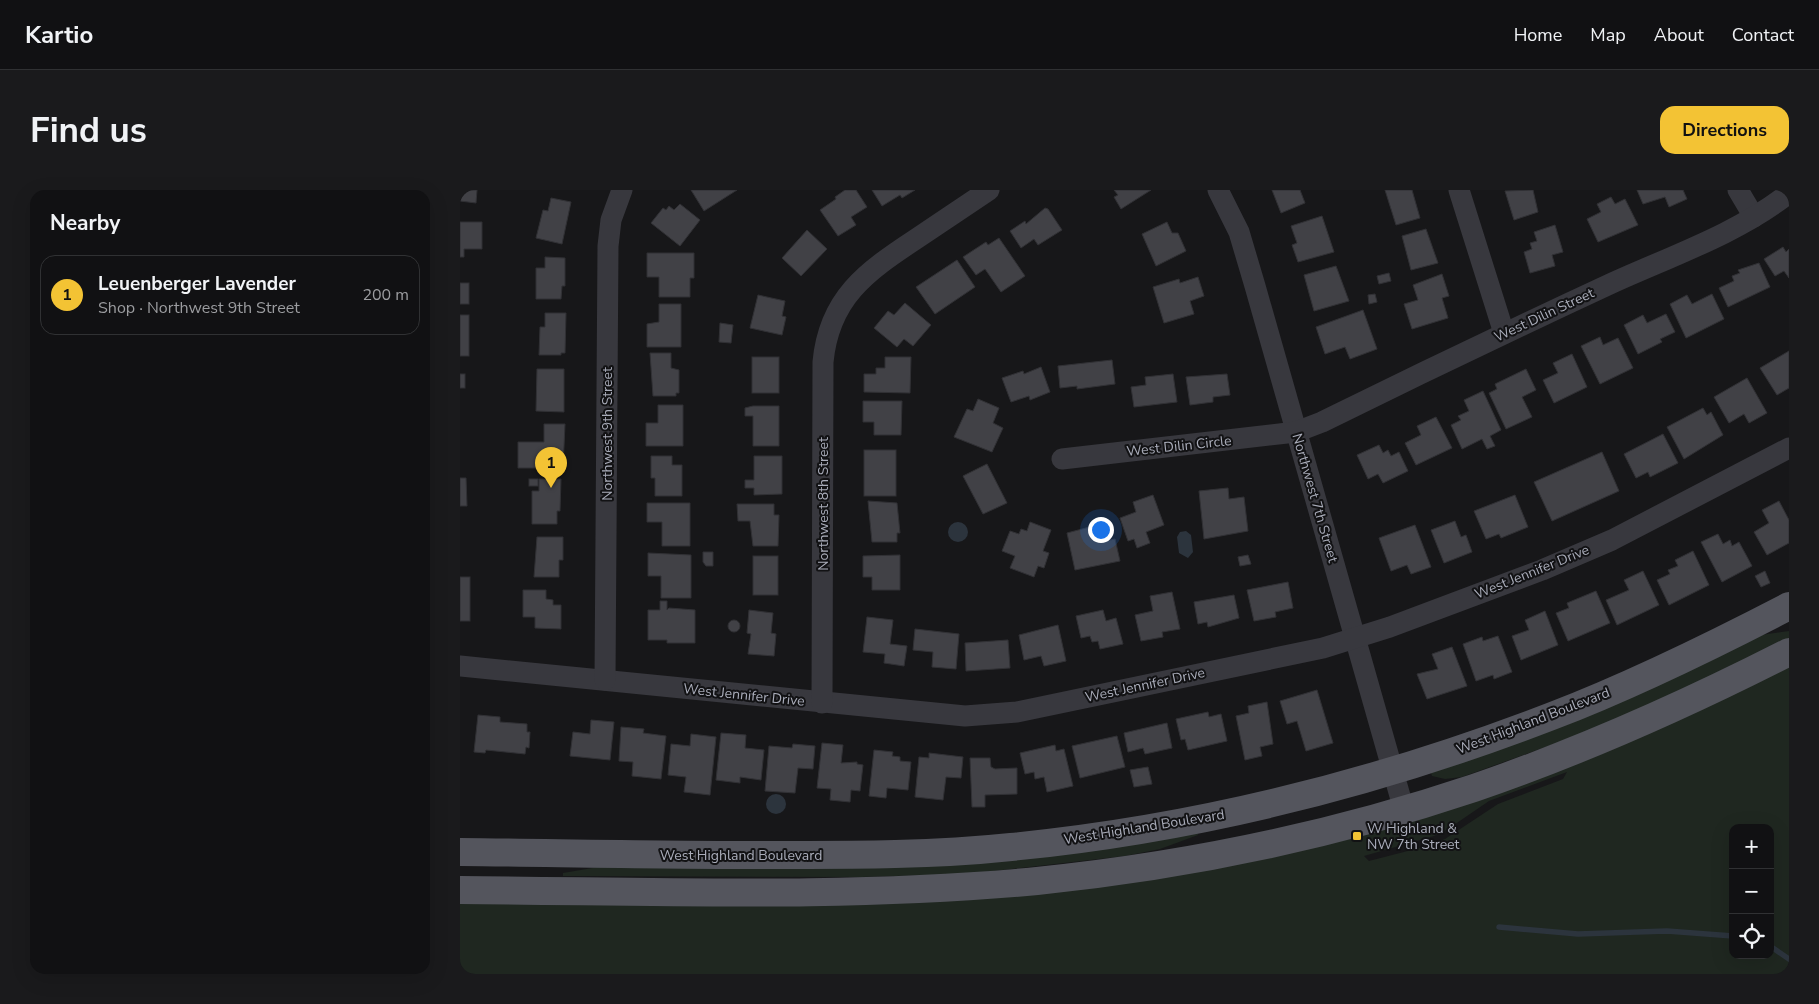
<!DOCTYPE html>
<meta charset="utf-8">
<style>
:root{--surface:#111113;--page:#1a1a1c;--text:#f1f3f6;--muted:#9c9da0;--line:#303133;--accent:#f3c334}
body{margin:0;font-family:"Nunito Sans",sans-serif;background:var(--page);color:var(--text)}
.controls{position:absolute;right:15px;bottom:15px;display:grid;overflow:hidden;border-radius:10px;box-shadow:0 5px 20px #0002}
.controls button{width:45px;height:45px;display:grid;place-items:center;padding:0;border:0;border-bottom:1px solid var(--line);background:var(--surface);color:var(--text);font:25px sans-serif}
.you{position:absolute;left:640px;top:339px;width:18px;height:18px;margin:-12px;border:4px solid #fff;border-radius:50%;background:#1a73e8;box-shadow:0 0 0 8px #1a73e833}
.badge{display:grid;place-items:center;width:32px;height:32px;border-radius:50%;background:var(--accent);color:#111;font-size:16px;font-weight:700}
.pin{position:absolute;translate:-50% -41px;filter:drop-shadow(0 1px 2px #0008)}
.pin::after{content:'';position:absolute;top:26px;width:18px;height:15px;background:inherit;clip-path:polygon(0 0,100% 0,50% 100%)}
.list{margin:0;padding:0;list-style:none}
h2{display:flex;justify-content:space-between;align-items:center;height:65px;margin:0;padding:0 20px;font-size:21px}
h2 small{font-size:16px;font-weight:400;color:var(--muted)}
.list li{display:grid;grid-template-columns:32px 1fr auto;gap:15px;align-items:center;box-sizing:border-box;height:80px;margin:0 10px 10px;padding:0 10px;border:1px solid var(--line);border-radius:15px}
.list b{display:block;font-size:19px;white-space:nowrap}
.list p{margin:0;font-size:16px;white-space:nowrap;color:var(--muted)}
.list em{font-size:16px;font-style:normal;color:var(--muted)}
.icon{flex:none;width:28px;height:28px;fill:none;stroke:currentColor;stroke-width:2;stroke-linecap:round;stroke-linejoin:round}
.map{position:relative;flex:none;width:1329px;height:784px;overflow:hidden;border-radius:15px}
header{display:flex;align-items:center;gap:30px;box-sizing:border-box;height:70px;padding:0 25px;background:var(--surface);border-bottom:1px solid var(--line)}
header strong{font-size:24px}
nav{display:flex;gap:28px;margin-inline-start:auto;font-size:18px}
.intro{display:flex;align-items:center;justify-content:space-between;box-sizing:border-box;height:120px;padding:0 30px}
h1{margin:0;font-size:35px}
.button{padding:12px 22px;border-radius:15px;background:var(--accent);color:#111;font-size:18px;font-weight:700}
main{display:flex;gap:30px;padding:0 30px}
aside{flex:1;background:var(--surface);border-radius:15px;box-shadow:0 5px 20px #0002}
.map>svg:first-child{display:block}
.green{fill:#1f2720;fill-rule:evenodd}
.water{fill:#2c343d}
.lines{fill:none;stroke-linecap:round;stroke-linejoin:round}
.stream{stroke:#2c343d;stroke-width:5.5}
.building{fill:#414146;stroke:#313135}
.minor{stroke:#38383e;stroke-width:21}
.major{stroke:#54555d;stroke-width:28}
.poi-dot{fill:#f3c334;stroke:#121214;stroke-width:2}
.labels{text-anchor:middle;dominant-baseline:central;stroke-width:4;stroke-linejoin:round;paint-order:stroke}
.street-label{font-size:14px;fill:#a9acb9;stroke:#121214}
.poi-label{font-size:14px;fill:#a9acb9;stroke:#121214;text-anchor:start}
</style>
<header>
<strong>Kartio</strong>
<nav><a>Home</a><a>Map</a><a>About</a><a>Contact</a></nav>
</header>
<div class="intro"><h1>Find us</h1><a class="button">Directions</a></div>
<main>
<aside>
<h2>Nearby<small></small></h2>
<ul class="list">
<li><span class="badge">1</span><div><b>Leuenberger Lavender</b><p>Shop · Northwest 9th Street</p></div><em>200 m</em></li>
</ul>
</aside>
<div class="map">
<svg width="1329" height="784" viewBox="0 0 1329 784">
<rect width="100%" height="100%" fill="#171719"/>
<g class="green">
<polygon points="1329,441 1329,448 1240,493 1127,542 1002,587 985,589 972,586 970,580 1301,445"/>
<path d="M 1329,475 L 1329,784 L 0,784 L 0,711 L 753,675 ZM 1107,582 L 1103,589 L 1038,614 L 985,649 L 967,656 L 909,671 L 904,666 L 974,646 L 988,639 L 1029,611 ZM 1273,638 L 1310,638 L 1310,765 L 1273,765 Z"/>
<polygon points="737,641 738,645 700,659 665,666 507,684 402,687 103,686 103,683 150,675"/>
</g>
<g class="water">
<circle cx="498" cy="342" r="10"/>
<polygon points="726,341 731,345 733,362 728,368 719,363 717,347 720,342"/>
<circle cx="316" cy="614" r="10"/>
</g>
<g class="lines">
<g class="stream">
<polyline points="1039,737 1118,744 1207,741 1273,746"/>
<polyline points="1310,756 1329,769"/>
</g>
</g>
<g class="building">
<polygon points="0,0 17,0 16,13 0,11"/>
<polygon points="231,0 277,0 244,21"/>
<polygon points="385,0 396,0 407,17 391,27 396,35 378,46 360,20 376,9 375,7"/>
<polygon points="412,0 455,0 442,8 440,5 422,16"/>
<polygon points="654,0 691,0 661,19 654,7 658,5"/>
<polygon points="812,0 840,0 845,13 821,23"/>
<polygon points="925,0 952,0 960,28 936,35"/>
<polygon points="1073,0 1078,22 1054,30 1045,1"/>
<polygon points="1177,0 1223,0 1227,9 1209,17 1205,7 1183,14"/>
<polygon points="1151,7 1155,14 1165,9 1178,35 1138,52 1127,29 1141,22 1137,14"/>
<polygon points="91,8 111,12 102,54 76,48 83,20 88,21"/>
<polygon points="220,14 240,30 220,56 191,33 203,18 206,20 209,16 214,20"/>
<polygon points="585,18 588,19 602,40 578,55 574,49 561,58 550,41 565,31 566,34"/>
<polygon points="862,26 874,62 838,72 832,55 837,53 831,36"/>
<polygon points="0,32 22,32 22,59 4,59 4,67 0,67"/>
<polygon points="707,32 712,43 718,43 726,61 696,76 682,44"/>
<polygon points="1095,35 1103,62 1092,65 1095,76 1070,83 1064,62 1072,59 1070,53 1077,51 1074,42"/>
<polygon points="966,39 978,73 951,80 942,46"/>
<polygon points="347,40 367,59 341,86 322,68"/>
<polygon points="539,48 565,86 541,102 525,79 516,85 503,67 526,52 528,55"/>
<polygon points="1323,57 1326,62 1329,59 1329,88 1324,81 1315,86 1304,69"/>
<polygon points="187,63 234,63 234,88 230,88 230,107 199,107 199,87 187,87"/>
<polygon points="85,67 105,68 105,96 102,96 101,109 76,109 76,78 85,78"/>
<polygon points="497,70 515,97 475,124 456,97"/>
<polygon points="1299,73 1310,97 1268,117 1259,98 1274,91 1272,86 1280,83 1278,80"/>
<polygon points="876,76 889,111 854,121 844,85"/>
<polygon points="929,83 931,91 919,94 917,86"/>
<polygon points="982,84 989,106 982,108 988,128 952,139 944,114 958,110 953,95"/>
<polygon points="738,87 744,106 730,111 734,124 704,133 693,97 719,89 720,93"/>
<rect x="0" y="93" width="9" height="21"/>
<polygon points="915,104 917,112 909,114 908,105"/>
<polygon points="1252,104 1264,129 1226,148 1210,114 1227,105 1232,114"/>
<polygon points="298,105 325,111 322,126 326,127 322,145 290,138"/>
<polygon points="445,113 471,135 453,156 444,149 437,157 414,138 428,121 434,125"/>
<polygon points="199,114 221,114 221,157 187,157 187,134 199,132"/>
<polygon points="903,120 917,159 890,169 885,157 865,164 856,137"/>
<polygon points="85,123 106,123 105,163 101,163 101,165 79,165 80,137 85,137"/>
<polygon points="1206,124 1215,142 1200,149 1202,152 1178,164 1164,135 1183,125 1187,133"/>
<rect x="0" y="125" width="9" height="41"/>
<polygon points="260,133 273,135 271,153 259,152"/>
<polygon points="1140,147 1143,155 1158,148 1173,178 1140,194 1121,156"/>
<polygon points="1329,161 1329,198 1317,205 1300,178"/>
<polygon points="190,163 211,163 211,178 219,180 219,203 216,203 216,206 193,206"/>
<polygon points="1112,164 1127,197 1094,213 1083,190 1098,183 1093,173"/>
<rect x="292" y="167" width="27" height="36"/>
<polygon points="425,167 451,167 450,203 404,202 404,184 416,184 416,178 425,178"/>
<polygon points="652,170 655,194 617,199 617,196 600,198 598,176"/>
<polygon points="581,177 590,202 570,210 569,206 551,212 542,188 563,181 564,184"/>
<polygon points="77,179 104,179 104,222 76,221"/>
<polygon points="1066,179 1076,200 1062,207 1072,227 1046,239 1029,203 1037,199 1035,194"/>
<rect x="0" y="184" width="5" height="14"/>
<polygon points="713,184 717,212 674,217 671,197 686,195 685,187"/>
<polygon points="767,184 770,205 753,207 753,212 730,215 726,187"/>
<polygon points="1287,188 1307,223 1289,233 1284,224 1269,233 1254,207"/>
<polygon points="1023,201 1041,240 1030,246 1035,256 1027,259 1022,249 1002,259 991,235 1001,230 998,226 1009,221 1004,210"/>
<polygon points="518,209 539,218 533,233 543,238 532,262 494,247 507,219 513,221"/>
<polygon points="403,211 442,211 441,245 414,245 414,232 403,232"/>
<polygon points="198,215 223,215 223,256 186,256 186,233 198,233"/>
<polygon points="293,216 319,216 319,256 293,256 293,226 285,226 285,218"/>
<polygon points="1243,218 1247,225 1251,222 1263,245 1224,269 1207,237"/>
<polygon points="976,227 992,258 956,275 945,253 961,245 957,236"/>
<polygon points="84,234 105,234 103,278 58,278 58,252 84,252"/>
<polygon points="1203,244 1218,273 1190,287 1188,282 1176,288 1164,264"/>
<polygon points="919,255 923,263 928,260 931,266 939,262 948,281 923,293 918,284 908,289 897,265"/>
<rect x="404" y="260" width="32" height="46"/>
<polygon points="1142,262 1159,301 1092,331 1074,292"/>
<polygon points="191,266 212,266 212,275 222,275 222,306 195,306 195,288 191,288"/>
<polygon points="294,266 322,266 322,304 294,305 294,298 285,298 285,290 294,290"/>
<polygon points="527,274 547,313 523,324 503,286"/>
<polygon points="0,288 6,288 7,316 0,316"/>
<rect x="69" y="289" width="9" height="7"/>
<polygon points="79,289 101,289 100,321 97,321 97,334 72,334 72,301 79,301"/>
<polygon points="768,298 769,309 784,307 788,341 744,349 739,301"/>
<polygon points="693,305 704,335 686,342 690,353 677,358 674,349 668,351 660,328 676,322 673,312"/>
<polygon points="1055,305 1068,337 1041,348 1039,344 1026,349 1014,321"/>
<polygon points="408,311 437,313 440,343 437,343 437,352 412,352"/>
<polygon points="1319,311 1329,330 1329,353 1307,365 1294,342 1309,333 1302,320"/>
<polygon points="187,313 230,313 230,356 202,356 202,332 187,332"/>
<polygon points="277,314 314,314 314,325 319,325 318,356 293,356 290,331 278,331"/>
<polygon points="995,331 1001,347 1006,345 1012,362 984,373 971,340"/>
<polygon points="570,332 591,340 583,361 589,363 584,378 578,376 574,387 550,378 555,366 542,361 550,341 559,344 561,339 567,341"/>
<polygon points="641,334 645,351 655,349 660,371 615,380 607,343"/>
<polygon points="955,335 971,377 951,384 947,375 931,381 919,348"/>
<polygon points="1258,344 1263,354 1270,350 1272,356 1279,352 1292,376 1262,392 1241,352"/>
<polygon points="77,347 103,347 103,370 99,370 99,387 74,387"/>
<polygon points="1233,361 1249,395 1209,415 1197,390 1210,384 1208,380 1218,376 1215,370"/>
<polygon points="243,362 253,362 253,376 246,376 243,372"/>
<polygon points="188,363 231,365 231,408 201,408 201,386 188,386"/>
<polygon points="440,365 440,400 412,400 412,387 403,387 403,366"/>
<polygon points="788,365 791,374 780,376 778,367"/>
<rect x="293" y="366" width="25" height="39"/>
<polygon points="1183,381 1199,415 1157,435 1146,410 1169,400 1164,390"/>
<polygon points="1305,381 1310,393 1301,397 1295,386"/>
<rect x="0" y="387" width="10" height="44"/>
<polygon points="828,392 833,418 815,422 816,427 794,431 787,400"/>
<polygon points="63,400 86,400 86,409 93,410 93,415 101,415 101,439 75,438 75,427 63,427"/>
<polygon points="1136,401 1150,433 1108,451 1096,423 1109,418 1107,413"/>
<polygon points="712,402 720,439 702,442 703,447 681,451 675,425 693,421 690,406"/>
<polygon points="774,405 779,428 748,437 747,432 738,434 734,412"/>
<polygon points="200,411 207,411 207,420 209,418 235,420 235,453 207,453 207,450 188,450 188,420 200,420"/>
<polygon points="289,420 313,423 311,443 316,444 314,466 288,464 291,444 287,443"/>
<polygon points="643,420 646,431 656,428 663,454 640,459 638,451 632,452 630,446 621,448 616,426"/>
<polygon points="1085,421 1098,455 1061,470 1052,446 1069,440 1065,430"/>
<polygon points="407,427 433,430 430,454 447,456 444,476 424,473 425,464 403,462"/>
<circle cx="274" cy="436" r="6"/>
<polygon points="598,435 606,471 584,476 581,466 564,470 559,445"/>
<polygon points="455,439 499,444 496,479 472,477 473,462 453,460"/>
<polygon points="1038,446 1052,482 1034,489 1033,485 1016,491 1003,454 1022,447 1023,451"/>
<polygon points="548,450 550,478 506,481 505,453"/>
<polygon points="992,457 1007,496 967,509 957,484 978,479 972,464"/>
<polygon points="857,500 873,553 846,561 837,531 827,534 820,511"/>
<polygon points="807,512 813,554 800,557 802,566 785,570 776,526 789,523 788,516"/>
<polygon points="748,522 749,527 761,524 767,551 728,560 725,549 721,550 716,529"/>
<polygon points="18,525 40,527 40,532 67,534 67,542 70,542 69,558 66,557 65,564 26,560 25,563 14,562"/>
<polygon points="131,530 154,532 150,570 110,566 113,542 130,544"/>
<polygon points="707,533 712,558 685,564 683,558 668,562 664,543"/>
<polygon points="161,537 184,539 183,543 206,546 201,589 172,586 173,572 159,571"/>
<polygon points="261,543 286,545 285,558 304,560 301,590 280,587 280,593 256,590"/>
<polygon points="231,544 256,547 250,605 224,602 226,587 208,585 211,554 230,556"/>
<polygon points="657,546 665,577 620,588 612,556"/>
<polygon points="362,553 383,555 381,573 397,572 397,574 403,575 400,601 391,600 390,612 370,610 371,599 357,598"/>
<polygon points="333,554 355,556 353,579 338,578 335,603 305,601 309,556 332,558"/>
<polygon points="595,555 596,561 604,559 613,596 587,602 584,587 575,589 574,582 565,584 560,563"/>
<polygon points="414,560 433,562 432,566 440,567 440,571 451,572 448,600 427,598 426,608 409,606"/>
<polygon points="469,563 503,567 501,588 486,587 483,610 455,607 459,567 469,568"/>
<polygon points="510,568 530,568 531,577 535,579 557,578 557,604 525,605 525,617 512,617"/>
<polygon points="688,577 692,594 674,597 670,580"/>
</g>
<g class="lines">
<g class="minor">
<polyline points="758,0 779,42 795,96 944,620"/>
<polyline points="999,0 1044,143"/>
<polyline points="1278,0 1294,27"/>
<path d="M 602,269 L 836,242 L 862,232 C 957,185 1053,139 1150,94 C 1209,67 1279,43 1329,3"/>
<polyline points="0,476 505,526 557,522 863,458 930,437 1082,380 1152,350 1329,258"/>
<polyline points="145,490 148,56 151,30 162,0"/>
<path d="M 362,513 L 363,172 C 369,108 406,82 456,49 C 480,33 505,16 529,0"/>
</g>
<g class="major">
<path d="M 0,662 C 99,663 198,665 296,665 C 381,665 466,666 551,657 C 736,639 918,593 1092,526 C 1173,495 1252,456 1329,416"/>
<path d="M 0,700 C 192,701 386,709 577,691 C 724,676 874,645 1014,598 C 1122,561 1227,514 1329,462"/>
</g>
</g>
<rect class="poi-dot" x="892" y="641" width="10" height="10" rx="2.5"/>
<g class="labels">
<g class="street-label">
<text transform="translate(1084 125) rotate(-25)">West Dilin Street</text>
<text transform="translate(147 244) rotate(-90)">Northwest 9th Street</text>
<text transform="translate(719 256) rotate(-6)">West Dilin Circle</text>
<text transform="translate(855 308) rotate(74)">Northwest 7th Street</text>
<text transform="translate(363 314) rotate(-90)">Northwest 8th Street</text>
<text transform="translate(1072 382) rotate(-22)">West Jennifer Drive</text>
<text transform="translate(685 495) rotate(-12)">West Jennifer Drive</text>
<text transform="translate(284 505) rotate(6)">West Jennifer Drive</text>
<text transform="translate(1073 531) rotate(-21)">West Highland Boulevard</text>
<text transform="translate(684 637) rotate(-9)">West Highland Boulevard</text>
<text x="281" y="665">West Highland Boulevard</text>
</g>
<g class="poi-label">
<text x="907" y="638">W Highland &amp;<tspan x="907" dy="16">NW 7th Street</tspan></text>
</g>
</g>
</svg>
<div class="controls">
<button>+</button>
<button>−</button>
<button><svg class="icon" aria-label="locate" viewBox="0 0 24 24"><circle cx="12" cy="12" r="6"/><path d="M12 2v4M12 18v4M2 12h4M18 12h4"/></svg></button>
</div>
<div class="you"></div>
<div class="pin badge" style="left:91px;top:298px">1</div>
</div>
</main>
